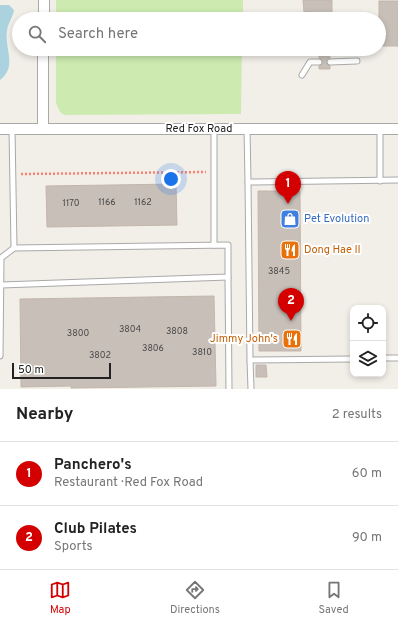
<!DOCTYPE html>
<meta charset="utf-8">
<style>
:root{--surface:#fff;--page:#f2f2f2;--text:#222;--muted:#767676;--line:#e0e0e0;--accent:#d40000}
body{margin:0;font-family:Overpass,sans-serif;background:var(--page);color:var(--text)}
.controls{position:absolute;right:12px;bottom:12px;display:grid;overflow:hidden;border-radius:8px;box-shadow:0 2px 6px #0003}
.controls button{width:36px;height:36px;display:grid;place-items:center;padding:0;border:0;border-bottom:1px solid var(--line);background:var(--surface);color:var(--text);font:20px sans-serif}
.scale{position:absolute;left:12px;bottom:10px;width:99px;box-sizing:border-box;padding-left:4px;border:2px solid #222;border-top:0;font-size:11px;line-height:14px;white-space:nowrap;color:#222;-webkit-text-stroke:3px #fff;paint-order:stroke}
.you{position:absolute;left:171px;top:179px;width:14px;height:14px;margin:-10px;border:3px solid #fff;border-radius:50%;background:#1a73e8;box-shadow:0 0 0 6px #1a73e833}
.badge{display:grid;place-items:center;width:26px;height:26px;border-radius:50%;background:var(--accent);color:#fff;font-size:13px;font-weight:700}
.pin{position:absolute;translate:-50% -33px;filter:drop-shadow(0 1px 2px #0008)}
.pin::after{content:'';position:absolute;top:21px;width:14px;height:12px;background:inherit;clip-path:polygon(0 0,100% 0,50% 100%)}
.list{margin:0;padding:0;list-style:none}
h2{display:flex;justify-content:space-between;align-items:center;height:52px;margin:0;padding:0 16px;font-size:17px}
h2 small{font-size:13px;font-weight:400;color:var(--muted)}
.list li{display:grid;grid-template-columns:26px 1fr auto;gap:12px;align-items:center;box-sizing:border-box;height:64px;padding:0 16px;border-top:1px solid var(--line)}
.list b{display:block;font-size:15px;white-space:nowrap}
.list p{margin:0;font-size:13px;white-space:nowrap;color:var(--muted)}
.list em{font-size:13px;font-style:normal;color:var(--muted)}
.icon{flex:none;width:22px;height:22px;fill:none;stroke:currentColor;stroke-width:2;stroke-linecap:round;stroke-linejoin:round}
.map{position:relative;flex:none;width:398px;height:389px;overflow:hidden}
.search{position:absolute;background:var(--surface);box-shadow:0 2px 6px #0003;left:12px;right:12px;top:12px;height:44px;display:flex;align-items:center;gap:10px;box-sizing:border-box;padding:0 14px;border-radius:22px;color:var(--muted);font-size:15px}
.sheet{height:180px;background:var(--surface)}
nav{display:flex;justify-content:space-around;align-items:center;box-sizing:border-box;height:56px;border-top:1px solid var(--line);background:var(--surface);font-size:11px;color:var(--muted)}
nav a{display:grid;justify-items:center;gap:2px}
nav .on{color:var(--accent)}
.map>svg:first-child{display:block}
.grass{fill:#cdebb0}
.water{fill:#aad3df}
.building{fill:#c7bfb8;stroke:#c4b6ab}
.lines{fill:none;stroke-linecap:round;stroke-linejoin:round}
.lane-casing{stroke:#a9a9a9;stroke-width:7}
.street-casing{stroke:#a9a9a9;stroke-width:12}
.path{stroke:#fa8072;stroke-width:2.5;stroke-dasharray:2 2;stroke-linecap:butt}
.lane{stroke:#fff;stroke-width:5}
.street{stroke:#fff;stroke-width:10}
.labels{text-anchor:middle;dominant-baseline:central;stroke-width:4;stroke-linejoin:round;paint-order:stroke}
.number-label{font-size:9px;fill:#4b4948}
.street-label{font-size:11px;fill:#222;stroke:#fff}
.shop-label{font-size:11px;fill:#366cbe;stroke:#fff;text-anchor:start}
.food-label{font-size:11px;fill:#c56008;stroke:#fff;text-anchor:start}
</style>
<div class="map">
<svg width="398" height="389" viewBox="0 0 398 389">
<rect width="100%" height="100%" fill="#f2efe9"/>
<g class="grass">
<rect x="56" y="0" width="187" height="19"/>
<polygon points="56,49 242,49 241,114 64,115 60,112 56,103"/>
</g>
<path class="water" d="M 0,5 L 9,5 L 14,10 C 13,17 8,23 7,30 C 4,48 18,67 0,80 Z"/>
<g class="building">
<polygon points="303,0 332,0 332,19 313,19 313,12 304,12"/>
<rect x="379" y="1" width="19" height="45"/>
<polygon points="319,49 329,49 330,58 326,62 327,64 330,66 330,69 319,69 319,66 322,64 323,62 321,59 319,58"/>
<polygon points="176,184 177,225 47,227 46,186"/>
<polygon points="258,191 300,191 301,351 259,351"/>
<polygon points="214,296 216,386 71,388 71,386 21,387 20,299"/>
<polygon points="256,365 266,365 267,377 256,377"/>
</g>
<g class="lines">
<g class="lane-casing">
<g id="lane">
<polyline points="330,62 357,61"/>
<polyline points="302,75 310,62 319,62"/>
<polyline points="247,128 248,182 398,180"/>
<polyline points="380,128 380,181"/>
<polyline points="214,129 214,245"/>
<polyline points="248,182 250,360"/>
<polyline points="228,277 229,389"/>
<polyline points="1,285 228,277 228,245 14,248 12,129"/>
<polyline points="0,356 1,258 14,248"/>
<polyline points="383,358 398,358"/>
<polyline points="251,389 250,360 353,359"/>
</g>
</g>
<g class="street-casing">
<g id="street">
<polyline points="44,19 44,0"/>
<polyline points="0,129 398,129"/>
<polyline points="43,129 43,49"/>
</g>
</g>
<polyline class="path" points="21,174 206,172"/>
<use href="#lane" class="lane"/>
<use href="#street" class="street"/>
</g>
<defs>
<g id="shop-square" transform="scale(1)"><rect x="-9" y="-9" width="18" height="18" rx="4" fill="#3f7fe0" stroke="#fff"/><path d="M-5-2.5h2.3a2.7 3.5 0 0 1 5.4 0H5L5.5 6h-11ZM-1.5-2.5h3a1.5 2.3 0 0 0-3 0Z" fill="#fff"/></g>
<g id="restaurant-square" transform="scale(1)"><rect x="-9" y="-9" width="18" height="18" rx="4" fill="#e8710a" stroke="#fff"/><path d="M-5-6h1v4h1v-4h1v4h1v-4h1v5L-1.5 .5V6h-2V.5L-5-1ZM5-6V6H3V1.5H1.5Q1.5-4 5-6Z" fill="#fff"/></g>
</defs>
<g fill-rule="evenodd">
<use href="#shop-square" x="290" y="219"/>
<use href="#restaurant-square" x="290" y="250"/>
<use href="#restaurant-square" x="292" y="339"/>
</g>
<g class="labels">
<g class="number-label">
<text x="107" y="202">1166</text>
<text x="143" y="202">1162</text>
<text x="71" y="203">1170</text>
<text x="279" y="271">3845</text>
<text x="130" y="329">3804</text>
<text x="177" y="331">3808</text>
<text x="78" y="333">3800</text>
<text x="153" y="348">3806</text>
<text x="202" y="352">3810</text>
<text x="100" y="355">3802</text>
</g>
<g class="street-label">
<text x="199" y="129">Red Fox Road</text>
</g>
<g class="shop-label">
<text x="304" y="219">Pet Evolution</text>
</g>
<g class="food-label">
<text x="304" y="250">Dong Hae II</text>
<text x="278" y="339" text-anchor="end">Jimmy John's</text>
</g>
</g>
</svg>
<div class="controls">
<button><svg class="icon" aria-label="locate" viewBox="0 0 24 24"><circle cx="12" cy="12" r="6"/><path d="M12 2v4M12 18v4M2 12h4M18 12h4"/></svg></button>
<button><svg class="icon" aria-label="layers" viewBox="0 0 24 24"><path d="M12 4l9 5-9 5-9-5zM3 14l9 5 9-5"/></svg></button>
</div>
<div class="scale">50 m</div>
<div class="you"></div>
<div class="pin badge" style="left:288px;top:204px">1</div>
<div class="pin badge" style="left:291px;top:321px">2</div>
<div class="search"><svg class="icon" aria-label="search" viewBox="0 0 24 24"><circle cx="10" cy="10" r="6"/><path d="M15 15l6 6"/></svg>Search here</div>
</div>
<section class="sheet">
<h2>Nearby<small>2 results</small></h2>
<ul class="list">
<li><span class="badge">1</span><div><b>Panchero's</b><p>Restaurant · Red Fox Road</p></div><em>60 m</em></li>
<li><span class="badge">2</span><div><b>Club Pilates</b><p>Sports</p></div><em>90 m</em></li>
</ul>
</section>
<nav>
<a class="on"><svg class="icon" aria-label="map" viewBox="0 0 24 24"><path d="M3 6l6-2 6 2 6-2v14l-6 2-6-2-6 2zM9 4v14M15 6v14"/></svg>Map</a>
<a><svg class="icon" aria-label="directions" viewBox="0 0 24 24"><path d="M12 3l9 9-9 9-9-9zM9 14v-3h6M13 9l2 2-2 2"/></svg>Directions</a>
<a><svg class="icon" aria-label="saved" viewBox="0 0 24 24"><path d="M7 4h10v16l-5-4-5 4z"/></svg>Saved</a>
</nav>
